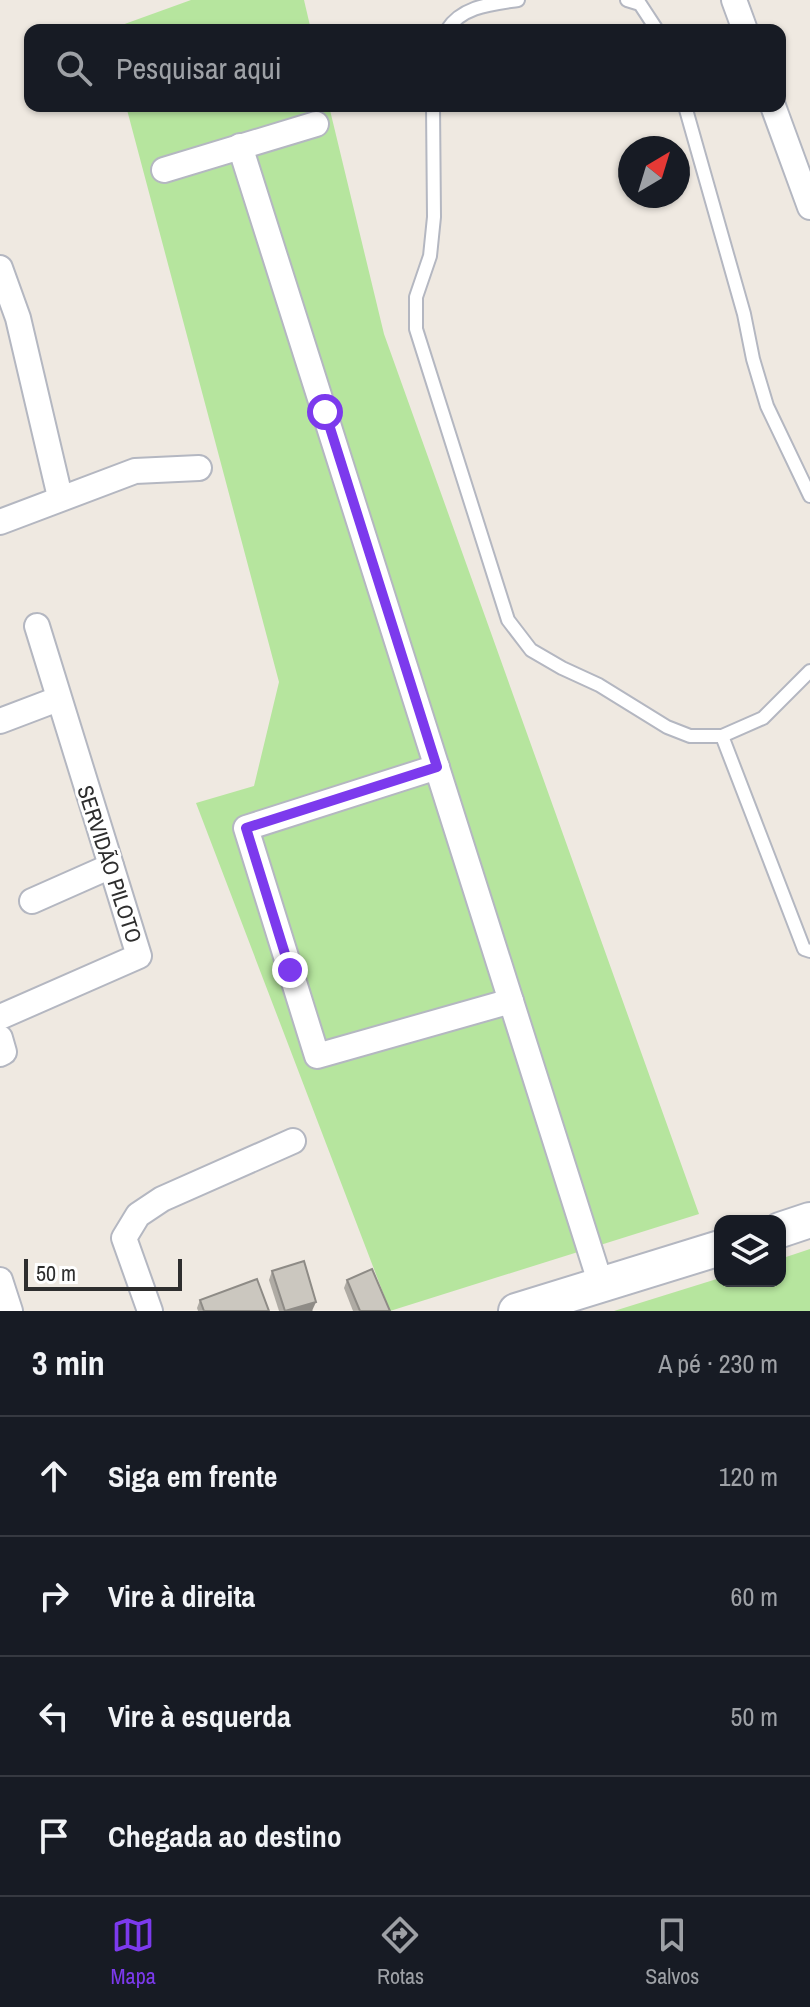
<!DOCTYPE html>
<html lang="pt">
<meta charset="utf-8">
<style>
:root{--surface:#171b24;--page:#242831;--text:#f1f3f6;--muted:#9ea1a6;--line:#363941;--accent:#7c3aed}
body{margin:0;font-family:"Archivo Narrow",sans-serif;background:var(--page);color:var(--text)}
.controls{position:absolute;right:24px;bottom:24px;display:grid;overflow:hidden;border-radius:16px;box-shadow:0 2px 6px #0004}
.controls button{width:72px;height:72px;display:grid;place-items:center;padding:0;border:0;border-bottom:2px solid var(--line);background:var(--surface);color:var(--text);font:40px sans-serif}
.compass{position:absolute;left:618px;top:136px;width:72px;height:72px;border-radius:50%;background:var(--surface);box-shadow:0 2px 6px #0004;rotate:38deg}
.scale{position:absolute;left:24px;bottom:20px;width:158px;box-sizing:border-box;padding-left:8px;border:4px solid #2e2e2e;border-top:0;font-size:22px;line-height:28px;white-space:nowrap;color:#2e2e2e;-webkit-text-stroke:6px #fff;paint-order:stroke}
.stop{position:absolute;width:24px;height:24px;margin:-18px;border:6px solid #7c3aed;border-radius:50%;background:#fff}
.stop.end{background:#7c3aed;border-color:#fff;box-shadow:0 2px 8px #0008}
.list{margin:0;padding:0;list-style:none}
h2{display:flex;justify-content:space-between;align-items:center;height:104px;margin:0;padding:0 32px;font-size:34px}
h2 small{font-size:26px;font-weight:400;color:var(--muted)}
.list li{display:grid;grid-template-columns:52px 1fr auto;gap:24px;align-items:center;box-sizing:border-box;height:120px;padding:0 32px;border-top:2px solid var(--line)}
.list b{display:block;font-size:30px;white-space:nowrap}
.list em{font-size:26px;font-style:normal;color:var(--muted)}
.icon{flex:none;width:44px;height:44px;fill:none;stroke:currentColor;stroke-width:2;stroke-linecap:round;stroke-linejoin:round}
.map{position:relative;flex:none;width:810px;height:1311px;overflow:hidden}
.search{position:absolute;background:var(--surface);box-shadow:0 2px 6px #0004;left:24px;right:24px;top:24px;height:88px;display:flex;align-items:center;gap:20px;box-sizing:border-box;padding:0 28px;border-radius:16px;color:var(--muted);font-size:30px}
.sheet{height:584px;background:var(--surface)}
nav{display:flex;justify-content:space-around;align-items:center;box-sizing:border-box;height:112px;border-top:2px solid var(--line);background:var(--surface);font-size:22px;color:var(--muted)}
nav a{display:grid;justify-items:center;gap:4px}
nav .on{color:var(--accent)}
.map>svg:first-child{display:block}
.green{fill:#b6e59e}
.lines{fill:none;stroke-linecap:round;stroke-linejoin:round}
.lane-casing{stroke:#b4b7c1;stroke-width:16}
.street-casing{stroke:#b4b7c1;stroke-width:28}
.secondary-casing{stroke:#b4b7c1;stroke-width:38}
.lane{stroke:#fff;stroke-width:12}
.street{stroke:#fff;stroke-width:24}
.secondary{stroke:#fff;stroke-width:34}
.wall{fill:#afaba4}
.shaded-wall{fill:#8e8b86}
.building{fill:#cbc7bf;stroke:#8e8b86;stroke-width:2}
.route{stroke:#7c3aed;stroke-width:10}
.labels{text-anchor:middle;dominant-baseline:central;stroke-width:6;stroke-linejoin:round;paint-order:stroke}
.street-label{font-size:22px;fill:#2e2e2e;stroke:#fff}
</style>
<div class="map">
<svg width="810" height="1311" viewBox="0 0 810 1311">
<rect width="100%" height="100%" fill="#efe9e1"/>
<g class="green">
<polygon points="191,0 304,0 311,30 108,30"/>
<polygon points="126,106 329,106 384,334 699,1214 390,1311 196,803 254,786 279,682"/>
<polygon points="810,1249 810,1311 614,1311 720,1278 720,1281 780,1281 780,1259"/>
</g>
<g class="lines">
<g class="lane-casing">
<g id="lane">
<polyline points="627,0 640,4 657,30"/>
<path d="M 447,30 C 462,6 492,4 518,0"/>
<polyline points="433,106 434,217 430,256 416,297 416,329 508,620 531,650 562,668 599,685 667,727 690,736 722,736 763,718 810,671"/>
<polyline points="685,106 744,314 753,359 767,406 810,496"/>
<polyline points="722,736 804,949 810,951"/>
</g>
</g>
<g class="street-casing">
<g id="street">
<polyline points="734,0 745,30"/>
<polyline points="773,106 810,207"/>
<polyline points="240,146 601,1285"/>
<polyline points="164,170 316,124"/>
<polyline points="0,268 18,318 60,497"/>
<polyline points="0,522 135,471 199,468"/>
<polyline points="0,721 58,699"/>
<polyline points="437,767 246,828 317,1056 511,1001"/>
<polyline points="32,901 111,866"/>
<polyline points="0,1017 139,956 37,626"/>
<polyline points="0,1038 4,1052 0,1054"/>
<polyline points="0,1280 10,1311"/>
<polyline points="150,1311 124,1238 138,1215 162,1199 293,1141"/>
</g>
</g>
<g class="secondary-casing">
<g id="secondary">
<polyline points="780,1230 810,1220"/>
<polyline points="516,1311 720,1248"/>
</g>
</g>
<use href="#lane" class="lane"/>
<use href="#street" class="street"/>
<use href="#secondary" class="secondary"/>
</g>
<g class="wall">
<polygon points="272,1271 313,1311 279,1311 269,1280"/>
<polygon points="347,1280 390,1311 353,1311 344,1288"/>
<polygon points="200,1300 269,1311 198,1311 197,1308"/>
</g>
<polygon class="shaded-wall" points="316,1302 312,1311 287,1311"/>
<g class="building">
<polygon points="304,1261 316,1302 285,1311 272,1271"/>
<polygon points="372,1269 390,1311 360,1311 347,1280"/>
<polygon points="257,1279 269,1311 204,1311 200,1300"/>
</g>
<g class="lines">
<polyline class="route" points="290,970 246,828 437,767 325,412"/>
</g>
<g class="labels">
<g class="street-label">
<text transform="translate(110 864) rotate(72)">SERVIDÃO PILOTO</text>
</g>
</g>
</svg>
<div class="controls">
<button><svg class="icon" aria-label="layers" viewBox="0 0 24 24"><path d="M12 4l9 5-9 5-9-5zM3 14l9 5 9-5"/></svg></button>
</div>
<svg class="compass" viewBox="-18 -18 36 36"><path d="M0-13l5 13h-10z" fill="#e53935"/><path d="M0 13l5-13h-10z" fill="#9ea1a6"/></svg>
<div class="scale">50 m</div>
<div class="stop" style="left:325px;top:412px"></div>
<div class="stop end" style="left:290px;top:970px"></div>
<div class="search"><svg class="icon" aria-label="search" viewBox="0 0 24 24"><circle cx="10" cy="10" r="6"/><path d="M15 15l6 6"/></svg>Pesquisar aqui</div>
</div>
<section class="sheet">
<h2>3 min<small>A pé · 230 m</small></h2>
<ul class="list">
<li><svg class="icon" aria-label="ahead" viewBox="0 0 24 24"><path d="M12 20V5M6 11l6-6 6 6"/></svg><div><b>Siga em frente</b></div><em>120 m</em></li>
<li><svg class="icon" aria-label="right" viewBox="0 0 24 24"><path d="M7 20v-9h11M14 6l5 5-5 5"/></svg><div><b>Vire à direita</b></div><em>60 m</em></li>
<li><svg class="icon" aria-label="left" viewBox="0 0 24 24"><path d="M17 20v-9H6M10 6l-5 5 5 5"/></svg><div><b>Vire à esquerda</b></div><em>50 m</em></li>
<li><svg class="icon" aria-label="arrive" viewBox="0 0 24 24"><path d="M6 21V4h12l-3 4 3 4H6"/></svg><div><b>Chegada ao destino</b></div></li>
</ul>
</section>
<nav>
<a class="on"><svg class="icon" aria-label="map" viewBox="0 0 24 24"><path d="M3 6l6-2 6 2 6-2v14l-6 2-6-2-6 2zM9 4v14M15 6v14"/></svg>Mapa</a>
<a><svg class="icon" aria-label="directions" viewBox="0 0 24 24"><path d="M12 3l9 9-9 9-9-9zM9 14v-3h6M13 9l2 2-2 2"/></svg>Rotas</a>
<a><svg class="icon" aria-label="saved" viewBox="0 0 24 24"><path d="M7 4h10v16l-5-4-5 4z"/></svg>Salvos</a>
</nav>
